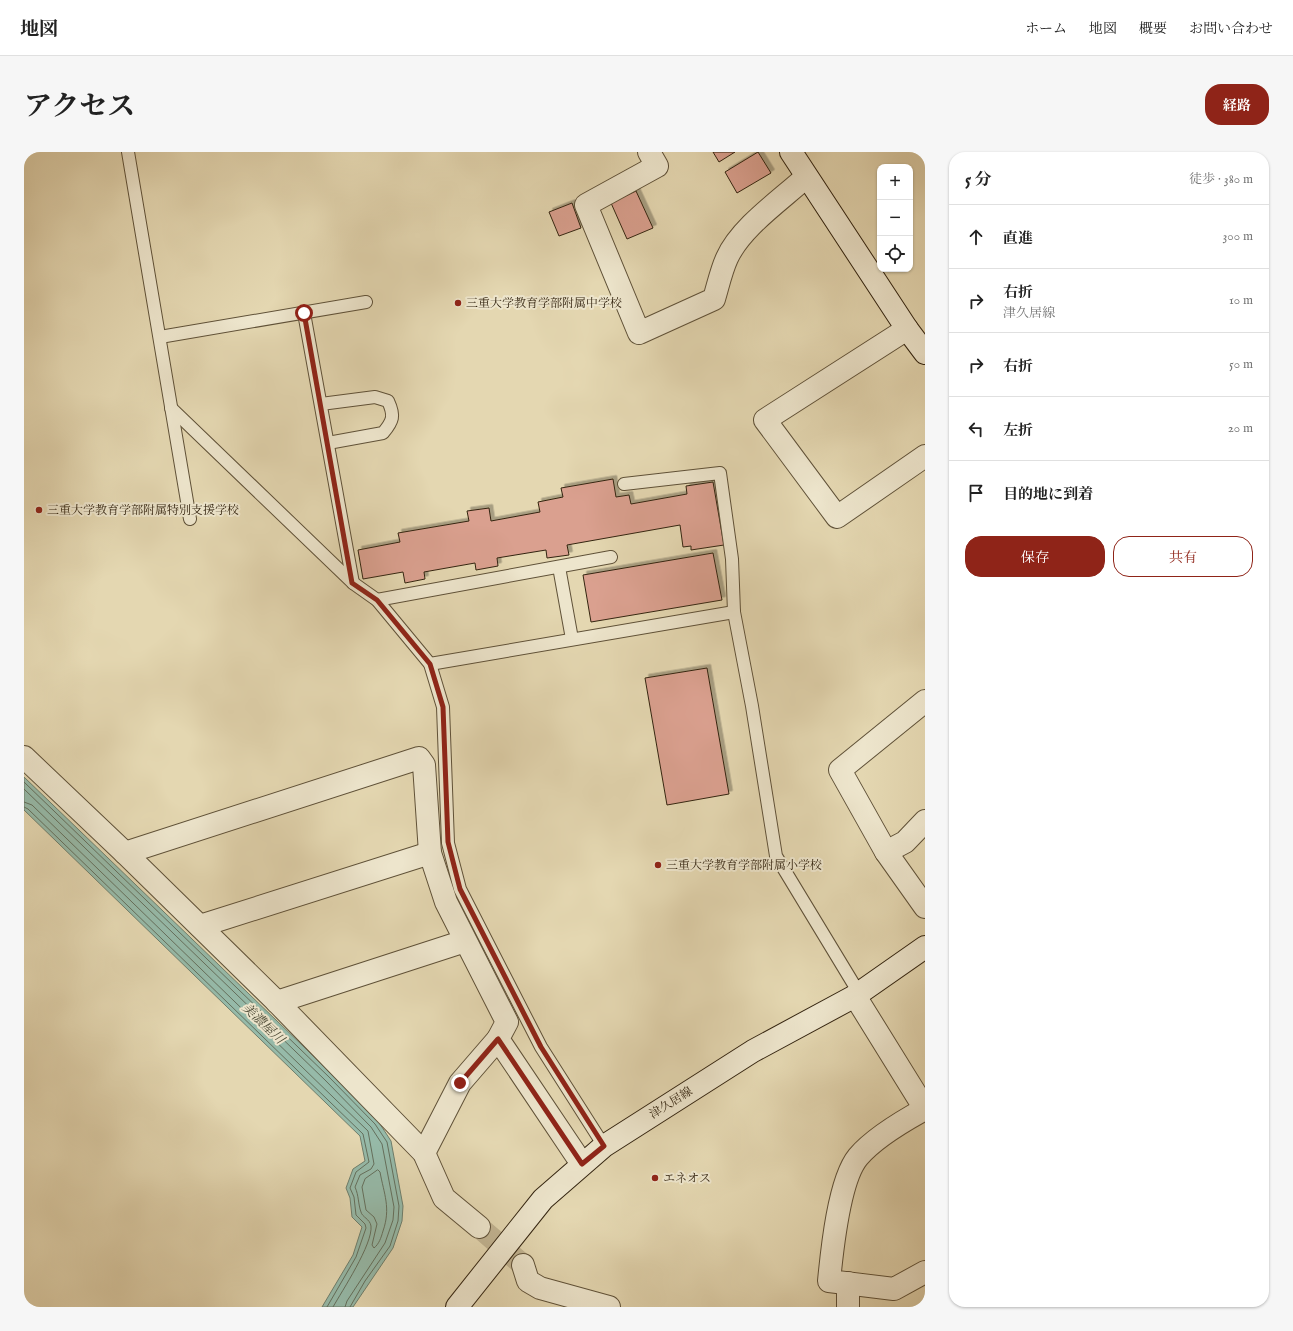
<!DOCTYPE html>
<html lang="ja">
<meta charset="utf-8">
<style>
:root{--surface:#fff;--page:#f6f6f6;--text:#222;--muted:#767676;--line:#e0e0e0;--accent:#8f2418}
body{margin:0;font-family:"IM FELL English","Noto Serif JP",serif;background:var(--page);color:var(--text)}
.controls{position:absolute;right:12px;top:12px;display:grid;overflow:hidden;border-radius:8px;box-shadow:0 1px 3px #0004}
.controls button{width:36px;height:36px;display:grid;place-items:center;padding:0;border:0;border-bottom:1px solid var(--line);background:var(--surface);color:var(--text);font:20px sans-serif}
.stop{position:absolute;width:12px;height:12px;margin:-9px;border:3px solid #8f2418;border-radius:50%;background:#fff}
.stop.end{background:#8f2418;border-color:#fff;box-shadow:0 1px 4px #0008}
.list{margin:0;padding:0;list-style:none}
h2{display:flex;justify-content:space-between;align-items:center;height:52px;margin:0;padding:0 16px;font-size:17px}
h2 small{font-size:13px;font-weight:400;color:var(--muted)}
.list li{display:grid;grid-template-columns:26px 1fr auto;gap:12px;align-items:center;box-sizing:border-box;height:64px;padding:0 16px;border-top:1px solid var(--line)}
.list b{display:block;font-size:15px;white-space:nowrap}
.list p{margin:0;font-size:13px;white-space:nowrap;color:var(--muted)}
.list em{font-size:13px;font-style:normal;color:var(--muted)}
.actions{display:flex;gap:8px;padding:12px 16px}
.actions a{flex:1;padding:9px 0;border:1px solid var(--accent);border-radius:16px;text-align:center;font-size:14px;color:var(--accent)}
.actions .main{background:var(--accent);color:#fff}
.icon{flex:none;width:22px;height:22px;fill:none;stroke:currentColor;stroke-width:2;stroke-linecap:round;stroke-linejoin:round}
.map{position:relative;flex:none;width:901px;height:1155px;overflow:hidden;border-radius:16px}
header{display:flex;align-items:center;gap:24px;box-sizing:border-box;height:56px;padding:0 20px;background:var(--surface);border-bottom:1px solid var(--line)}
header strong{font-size:19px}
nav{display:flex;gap:22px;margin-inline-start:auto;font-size:14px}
.intro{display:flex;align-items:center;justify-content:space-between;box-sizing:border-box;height:96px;padding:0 24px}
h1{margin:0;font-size:28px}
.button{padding:10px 18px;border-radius:16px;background:var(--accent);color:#fff;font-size:14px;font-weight:700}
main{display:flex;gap:24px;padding:0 24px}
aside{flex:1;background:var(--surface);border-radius:16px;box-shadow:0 1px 3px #0004}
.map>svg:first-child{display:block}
.water{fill:#96baa9;stroke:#6e7e6c}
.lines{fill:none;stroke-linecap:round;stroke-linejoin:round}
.shore{stroke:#646f5c;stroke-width:1}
.building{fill:#daa08f;stroke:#332410;filter:url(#shadow)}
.street-tunnel{stroke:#c1b391;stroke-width:22;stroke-dasharray:22 11;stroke-linecap:butt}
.lane-casing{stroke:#5f5138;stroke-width:14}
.street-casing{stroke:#5f5138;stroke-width:24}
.secondary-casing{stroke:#332410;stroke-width:24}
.lane{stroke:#ede5cc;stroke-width:12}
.street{stroke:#ede5cc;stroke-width:22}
.secondary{stroke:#ede5cc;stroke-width:22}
.route{stroke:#8f2418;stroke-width:5}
.poi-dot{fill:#8f2418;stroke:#ede5cc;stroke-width:1.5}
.labels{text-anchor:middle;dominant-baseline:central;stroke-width:4;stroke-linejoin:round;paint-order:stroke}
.poi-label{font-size:12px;fill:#332410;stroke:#ede5cc;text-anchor:start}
.street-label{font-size:12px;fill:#332410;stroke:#ede5cc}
.water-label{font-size:13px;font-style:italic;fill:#4c4a36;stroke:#ede5cc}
</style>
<header>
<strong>地図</strong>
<nav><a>ホーム</a><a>地図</a><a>概要</a><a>お問い合わせ</a></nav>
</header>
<div class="intro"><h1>アクセス</h1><a class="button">経路</a></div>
<main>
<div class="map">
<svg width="901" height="1155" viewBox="0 0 901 1155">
<defs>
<filter id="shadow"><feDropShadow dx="3.5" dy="-3.5" stdDeviation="0" flood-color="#0004"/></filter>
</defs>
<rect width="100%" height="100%" fill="#e4d7b1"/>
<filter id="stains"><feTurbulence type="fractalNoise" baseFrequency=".005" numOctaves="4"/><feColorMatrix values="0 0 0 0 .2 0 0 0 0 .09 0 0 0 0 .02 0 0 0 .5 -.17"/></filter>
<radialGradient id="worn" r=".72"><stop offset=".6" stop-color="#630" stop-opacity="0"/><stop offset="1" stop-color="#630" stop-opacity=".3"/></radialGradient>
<polygon class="water" points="0,625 308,922 354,969 367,989 379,1054 378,1069 369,1096 329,1155 298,1155 329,1103 338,1075 328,1065 326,1046 322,1036 329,1017 341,1009 336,984 0,658"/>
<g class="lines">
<g class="shore">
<polyline points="0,630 305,925 351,972 363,990 375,1054 374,1069 366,1094 341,1129 326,1155"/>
<polyline points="0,637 301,928 347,975 358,992 370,1055 369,1068 361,1091 323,1149 321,1155"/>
<path d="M 0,650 L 8,653 L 344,979 L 350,1012 L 347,1017 L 336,1023 L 331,1035 C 335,1044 334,1052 337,1060 C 338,1065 346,1067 347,1074 C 349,1092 318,1139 309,1155"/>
<polyline points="0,655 4,657 339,982 345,1010 332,1020 326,1036 330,1045 332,1063 341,1072 342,1076 332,1105 303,1155"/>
<path d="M 354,1018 L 356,1020 C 360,1042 367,1056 359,1079 C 357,1086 355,1092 350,1096 L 348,1093 L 353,1072 L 350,1065 L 342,1058 L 338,1035 L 341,1027 Z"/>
</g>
</g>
<g class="building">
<polygon points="689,0 711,0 695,10"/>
<polygon points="734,0 747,21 713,41 701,20"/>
<polygon points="612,39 629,76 603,87 587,51"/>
<polygon points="548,51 557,76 535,84 525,60"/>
<polygon points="589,327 592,345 605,343 607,352 663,342 662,334 689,330 700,393 667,398 667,394 659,395 656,373 543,393 545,403 523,406 522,398 473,406 474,414 452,418 451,411 400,420 401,427 381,431 379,420 339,427 334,398 376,390 374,381 445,369 443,359 465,356 467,369 516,360 514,350 539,345 537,336"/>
<polygon points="689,401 698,448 567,470 559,423"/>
<polygon points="683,516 705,642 643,653 621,526"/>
</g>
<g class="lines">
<polyline class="street-tunnel" points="455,1075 499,1113"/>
<g class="lane-casing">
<g id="lane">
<polyline points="104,0 166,367"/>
<polyline points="280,161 329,431"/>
<polyline points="136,185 342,150"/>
<path d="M 297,252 L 351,245 L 364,249 C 371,264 369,269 359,281 L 304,291"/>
<polyline points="147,256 329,431 353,448 406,512 419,555 424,691 436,737 517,895 580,994"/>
<polyline points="600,332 696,321 708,407 710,460 728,554 752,704 835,841"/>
<polyline points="535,415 548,487"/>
<polyline points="353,448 587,405"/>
<polyline points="406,512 710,460"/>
</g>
</g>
<g class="street-casing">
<g id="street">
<path d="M 625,0 L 633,14 L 562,53 L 615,181 L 690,147 C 694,134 697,119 703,106 C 717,75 757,48 782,25"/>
<polyline points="883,177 741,268 813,365 901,304"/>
<polyline points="901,549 816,618 862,700 901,755"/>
<polyline points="0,605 101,701 253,850 400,1001 420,1046 455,1075"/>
<polyline points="862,700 881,690 901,669"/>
<polyline points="101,701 395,606 400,613 406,701 422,750 483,870 474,887 558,1012"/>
<polyline points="176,774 406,701"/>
<polyline points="831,844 901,957"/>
<polyline points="253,850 441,789"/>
<path d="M 901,957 C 879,969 850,986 834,1005 C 815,1028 808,1098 805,1129 L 870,1137 L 901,1120"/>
<polyline points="400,1001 436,931 474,887"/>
<polyline points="499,1113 504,1129 516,1136 585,1155"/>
<polyline points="824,1155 824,1131"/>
</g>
</g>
<g class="secondary-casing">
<g id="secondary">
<polyline points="767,0 883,177 901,201"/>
<polyline points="433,1155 519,1047 580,994 729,899 831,844 901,795"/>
</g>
</g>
<use href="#lane" class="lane"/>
<use href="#street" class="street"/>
<use href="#secondary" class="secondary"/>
</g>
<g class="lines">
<polyline class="route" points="280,161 328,431 353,448 406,512 419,555 424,690 436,737 517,895 580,994 558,1012 474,887 436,931"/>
</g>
<g class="poi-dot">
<circle cx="434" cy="151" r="4"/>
<circle cx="15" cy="358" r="4"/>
<circle cx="634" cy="713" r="4"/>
<circle cx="631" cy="1026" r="4"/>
</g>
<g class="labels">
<g class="poi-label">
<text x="442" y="151">三重大学教育学部附属中学校</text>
<text x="23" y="358">三重大学教育学部附属特別支援学校</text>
<text x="642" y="713">三重大学教育学部附属小学校</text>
<text x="639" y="1026">エネオス</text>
</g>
<g class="street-label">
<text transform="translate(647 951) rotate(-32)">津久居線</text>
</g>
<g class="water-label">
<text transform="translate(239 872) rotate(44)">美濃屋川</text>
</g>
</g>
<rect width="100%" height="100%" filter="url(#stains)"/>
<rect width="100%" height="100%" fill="url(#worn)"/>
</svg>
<div class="controls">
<button>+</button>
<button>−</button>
<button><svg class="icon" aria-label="locate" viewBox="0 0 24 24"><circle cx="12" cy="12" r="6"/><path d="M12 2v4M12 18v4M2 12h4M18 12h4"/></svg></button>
</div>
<div class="stop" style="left:280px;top:161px"></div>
<div class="stop end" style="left:436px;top:931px"></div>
</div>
<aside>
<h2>5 分<small>徒歩 · 380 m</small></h2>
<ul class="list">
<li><svg class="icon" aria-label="ahead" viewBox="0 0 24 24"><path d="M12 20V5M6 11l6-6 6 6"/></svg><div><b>直進</b></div><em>300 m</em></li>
<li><svg class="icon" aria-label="right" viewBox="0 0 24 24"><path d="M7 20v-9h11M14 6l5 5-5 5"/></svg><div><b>右折</b><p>津久居線</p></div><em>10 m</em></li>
<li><svg class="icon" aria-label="right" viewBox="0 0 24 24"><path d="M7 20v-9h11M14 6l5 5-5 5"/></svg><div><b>右折</b></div><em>50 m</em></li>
<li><svg class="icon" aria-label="left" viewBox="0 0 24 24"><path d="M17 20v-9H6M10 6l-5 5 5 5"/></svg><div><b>左折</b></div><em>20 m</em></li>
<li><svg class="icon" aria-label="arrive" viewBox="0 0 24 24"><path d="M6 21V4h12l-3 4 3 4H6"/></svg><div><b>目的地に到着</b></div></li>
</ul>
<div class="actions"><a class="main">保存</a><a>共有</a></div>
</aside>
</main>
